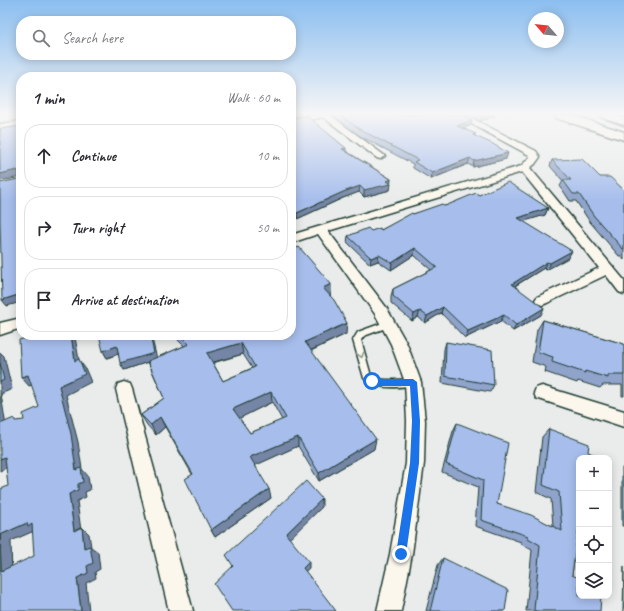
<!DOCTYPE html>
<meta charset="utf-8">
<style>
:root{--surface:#fff;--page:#f7f7f7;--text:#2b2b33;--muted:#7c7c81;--line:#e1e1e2}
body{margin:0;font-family:Caveat,sans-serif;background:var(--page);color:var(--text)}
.controls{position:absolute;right:12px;bottom:12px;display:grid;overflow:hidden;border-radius:8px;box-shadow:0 2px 10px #0003}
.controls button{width:36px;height:36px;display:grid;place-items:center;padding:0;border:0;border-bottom:1px solid var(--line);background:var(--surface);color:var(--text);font:20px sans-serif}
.compass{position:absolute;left:528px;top:12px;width:36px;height:36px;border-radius:50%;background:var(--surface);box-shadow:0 2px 10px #0003;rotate:298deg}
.stop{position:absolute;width:12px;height:12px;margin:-9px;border:3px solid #1a73e8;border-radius:50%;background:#fff}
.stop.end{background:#1a73e8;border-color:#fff;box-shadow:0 1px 4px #0008}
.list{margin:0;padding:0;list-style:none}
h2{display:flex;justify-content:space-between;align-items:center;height:52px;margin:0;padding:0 16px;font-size:17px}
h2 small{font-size:13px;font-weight:400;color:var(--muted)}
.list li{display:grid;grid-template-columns:26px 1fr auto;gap:12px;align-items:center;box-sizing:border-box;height:64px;margin:0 8px 8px;padding:0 8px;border:1px solid var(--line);border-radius:16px}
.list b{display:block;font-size:15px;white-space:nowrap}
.list em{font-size:13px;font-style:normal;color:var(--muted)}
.icon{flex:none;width:22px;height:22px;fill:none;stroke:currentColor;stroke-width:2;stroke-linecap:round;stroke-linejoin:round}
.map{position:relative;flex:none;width:624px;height:611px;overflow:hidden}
.search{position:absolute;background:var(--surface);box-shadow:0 2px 10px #0003;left:16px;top:16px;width:280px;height:44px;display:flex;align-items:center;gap:10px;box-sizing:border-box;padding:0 14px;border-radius:16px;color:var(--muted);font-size:15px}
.panel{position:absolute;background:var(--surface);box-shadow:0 2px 10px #0003;left:16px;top:72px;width:280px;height:268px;border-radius:16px}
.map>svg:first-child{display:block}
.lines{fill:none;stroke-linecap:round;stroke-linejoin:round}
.lane-casing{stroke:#1f3d34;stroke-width:3}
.street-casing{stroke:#1f3d34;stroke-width:3}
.secondary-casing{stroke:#1f3d34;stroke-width:3}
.highway-casing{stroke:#1f3d34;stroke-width:3}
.lane{fill:#fbf7ec;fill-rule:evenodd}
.street{fill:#fbf7ec;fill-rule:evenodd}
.secondary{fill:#fbf7ec;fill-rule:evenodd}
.highway{fill:#fbf7ec;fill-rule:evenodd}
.wall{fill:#90a3cb;stroke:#1f3d34;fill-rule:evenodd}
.shaded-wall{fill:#7585a5;stroke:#1f3d34}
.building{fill:#a7beec;stroke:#1f3d34;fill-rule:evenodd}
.oneway{stroke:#8d9a90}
.route{fill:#1a73e8}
</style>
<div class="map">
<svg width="624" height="611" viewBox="0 0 624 611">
<rect width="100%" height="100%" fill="#eaecec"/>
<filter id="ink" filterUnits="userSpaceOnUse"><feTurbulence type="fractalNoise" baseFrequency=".025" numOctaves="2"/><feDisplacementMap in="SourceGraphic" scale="8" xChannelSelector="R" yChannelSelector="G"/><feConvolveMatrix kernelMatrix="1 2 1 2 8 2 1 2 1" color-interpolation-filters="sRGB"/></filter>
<g filter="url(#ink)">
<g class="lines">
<g class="lane-casing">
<path id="lane" d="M 388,321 L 391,322 L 392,324 L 391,326 L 364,336 L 361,340 L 371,376 C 383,383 400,379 413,379 L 416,380 L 417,382 L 416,384 C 404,388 371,390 364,378 L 353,340 L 358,332 Z"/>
</g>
<g class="street-casing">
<g id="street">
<polygon points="311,115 330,115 385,156 380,159 377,158 323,117 291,124 291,120"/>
<polygon points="455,115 465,115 536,151 540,157 535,164 530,168 624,280 624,294 619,292 606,275 547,303 542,305 537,303 535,300 537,297 599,268 522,172 328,231 386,307 407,344 421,382 425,421 424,463 412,554 401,611 377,611 390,554 406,463 407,421 405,382 391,344 375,314 318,234 291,243 291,235 521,166 530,157 529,155"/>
<polygon points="21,121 21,125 0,130 0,124"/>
<polygon points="21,318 21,328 0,335 0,323"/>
<polygon points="124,382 130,384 132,389 193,611 169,611 116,389 118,384"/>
<polygon points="542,386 624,411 624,427 536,398 534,393 536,388"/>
</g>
</g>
<g class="secondary-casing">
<polygon id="secondary" points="599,115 614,115 624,118 624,125 600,117"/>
</g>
<g class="highway-casing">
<polygon id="highway" points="554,115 572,115 624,132 624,140 556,118"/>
</g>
<use href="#lane" class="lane"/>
<use href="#street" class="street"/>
<use href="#secondary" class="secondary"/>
<use href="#highway" class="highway"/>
</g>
<g class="wall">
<polygon points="332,115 464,115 472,120 471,125 464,128 506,159 473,167 468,164 431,179 413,168 413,164 360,136"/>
<polygon points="468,115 495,115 495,116 481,121"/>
<polygon points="291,119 346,151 391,179 390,190 364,197 359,192 343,198 297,219 291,214"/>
<polygon points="552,160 600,177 624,190 624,260 621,256 619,256 590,222 576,201 570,201 560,186 563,181 550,166"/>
<polygon points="479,195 548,208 545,215 523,221 568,258 546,270 544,268 515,286 541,315 513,331 501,321 465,338 441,313 425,323 418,317 412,321 391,303 391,296 393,289 431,270 414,255 391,270 378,261 370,264 347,242 348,236 381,230 413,214 445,206"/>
<path d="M 291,250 L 331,295 L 330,296 L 346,334 L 311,351 L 374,449 L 319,481 L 298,446 L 255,465 L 271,498 L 215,537 L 211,530 L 192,474 L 165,427 L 156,435 L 147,425 L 141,415 L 164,398 L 148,362 L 124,370 L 118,354 L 107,358 L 103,351 L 156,358 L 184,346 L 173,335 L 291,335 ZM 243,354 L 252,368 L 223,381 L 213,363 ZM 272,402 L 282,420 L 250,433 L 239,418 Z"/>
<polygon points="543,320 624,344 624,396 622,396 622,385 603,385 600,388 578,381 577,383 545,372 546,367 532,362 537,330"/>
<polygon points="446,342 494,385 490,392 442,383 444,349"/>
<polygon points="457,423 497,504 553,526 551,499 536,492 542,437 549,429 579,458 579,534 578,534 572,575 600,611 526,611 532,550 521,544 521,542 475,526 478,487 442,472 453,431"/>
<polygon points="624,466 624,526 622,526 622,468"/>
<polygon points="443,558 505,611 426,611 438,565"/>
<polygon points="624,566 624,611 623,611 623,610"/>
</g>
<g class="shaded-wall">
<polygon points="291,115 300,115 300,116 291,119"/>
<polygon points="482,115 495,115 495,116 481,121"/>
<polygon points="472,120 471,125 456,131 457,126"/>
<polygon points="346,148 346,153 342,149"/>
<polygon points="508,153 506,159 473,167 474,161"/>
<polygon points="470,158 468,164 431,179 432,173"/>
<polygon points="17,170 21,177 0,181 0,174"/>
<polygon points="391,179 390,184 391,184 390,190 364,197 364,190"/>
<polygon points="360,186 359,192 343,198 297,219 297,213 343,192"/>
<polygon points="548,208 545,215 515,224 518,218"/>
<polygon points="415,248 414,255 391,270 392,263"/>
<polygon points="572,251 568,258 546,270 550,263"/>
<polygon points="379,255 378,261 370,264 371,258"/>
<polygon points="547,262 544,268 508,290 512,284"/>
<polygon points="331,284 331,295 322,298 323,288"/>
<polygon points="18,295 21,296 21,302 7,306 2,300"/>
<polygon points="443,307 441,313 425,323 427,316"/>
<polygon points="544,308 541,315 513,331 516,325"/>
<polygon points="420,311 418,317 412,321 414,314"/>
<polygon points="504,315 501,321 465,338 468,331"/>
<polygon points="347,323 346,334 305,353 305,342"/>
<polygon points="71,335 74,335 75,337 79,360 85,368 91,382 66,395 78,442 82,469 88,476 90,490 85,492 86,497 77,501 82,538 74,531 69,494 76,470 59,386 75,361"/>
<polygon points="150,335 151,335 157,359 124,370 120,363"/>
<polygon points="241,343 243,354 210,363 207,353"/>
<polygon points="117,346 121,353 107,358 103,351"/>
<polygon points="0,352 4,356 12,389 1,394 7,433 0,426"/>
<polygon points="28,375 36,384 29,386 21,377"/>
<polygon points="271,392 272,402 236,420 233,409"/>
<polygon points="160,417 165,427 156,435 151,425"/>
<polygon points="298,437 298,446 252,467 250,457"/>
<polygon points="376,439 374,449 319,481 319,473"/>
<polygon points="5,457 14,464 0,471 0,459"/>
<polygon points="269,489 271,498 215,537 211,530"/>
<polygon points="322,499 322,507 287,541 286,534"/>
<polygon points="27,523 32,524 34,531 11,541 12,576 1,571 0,535"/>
<polygon points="82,527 89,534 91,547 98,552 100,569 95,572 96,578 86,583 89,611 81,611 77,578 84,548"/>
<polygon points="309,562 309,568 304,573 303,568"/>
</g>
<g class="building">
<polygon points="340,115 464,115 472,120 457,126 476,134 473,135 493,144 508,153 474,161 470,158 432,173 414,162 418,160 361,130"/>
<polygon points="307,116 346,148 342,149 391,179 387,181 391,184 364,190 360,186 343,192 297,213 291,208 291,119"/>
<polygon points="21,126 21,296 19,296 18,295 2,300 0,219 0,183 18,179 19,172 17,170 0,174 0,129"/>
<polygon points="582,159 600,177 610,177 624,190 624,249 623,249 594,216 579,194 573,194 563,180 571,180 552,160"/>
<polygon points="508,182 548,208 518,218 572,251 550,263 547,262 512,284 544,308 516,325 504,315 468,331 443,307 427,316 420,311 414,314 393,296 393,289 437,267 415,248 392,263 379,255 371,258 348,236 368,228 371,231 380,228 381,230 412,213 413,214 442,204 445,206 476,193 479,195"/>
<path d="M 299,247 L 331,284 L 323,288 L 334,300 L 347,323 L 305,342 L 376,439 L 319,473 L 298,437 L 250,457 L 269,489 L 211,530 L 185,479 L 193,474 L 160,417 L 151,425 L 141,415 L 164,398 L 148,361 L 189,344 L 180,335 L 291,335 L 291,250 ZM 241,343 L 255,367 L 223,381 L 207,353 ZM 271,392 L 286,418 L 250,433 L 233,409 Z"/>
<polygon points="543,320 624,344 624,375 608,375 608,378 585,371 585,373 552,362 553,357 538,352"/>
<path d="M 34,335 L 71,335 L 75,361 L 79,359 L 85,374 L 59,386 L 71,434 L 76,470 L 81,468 L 83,482 L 78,484 L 78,490 L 69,494 L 74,531 L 82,527 L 84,548 L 90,546 L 93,563 L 87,566 L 88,573 L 77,578 L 81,611 L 0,611 L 0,500 L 1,500 L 1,489 L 8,486 L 5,457 L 0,459 L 0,424 L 14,418 L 15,421 L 24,420 L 23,414 L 39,407 L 28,375 L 21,377 L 19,340 ZM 27,523 L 28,527 L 32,524 L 34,556 L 1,571 L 0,535 Z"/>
<polygon points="99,335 150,335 154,353 120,363 117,346 103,351"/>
<polygon points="446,342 492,350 494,385 445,376"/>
<polygon points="0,363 4,380 0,382"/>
<polygon points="457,423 508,443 497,504 531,515 562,531 559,492 543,485 549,429 589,444 588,452 603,458 579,458 579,525 572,575 579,578 579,596 601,596 600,611 536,611 534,610 540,545 528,538 528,536 481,520 483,480 446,464"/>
<polygon points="306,481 322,499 286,534 309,562 303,568 336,611 232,611 214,584 233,566 226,555"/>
<polygon points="443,558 508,590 505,611 430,611"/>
</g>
<defs><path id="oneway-chevron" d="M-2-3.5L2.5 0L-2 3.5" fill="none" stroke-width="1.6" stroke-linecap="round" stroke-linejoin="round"/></defs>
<use class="oneway" href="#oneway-chevron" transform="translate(361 355) rotate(74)"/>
</g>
<linearGradient id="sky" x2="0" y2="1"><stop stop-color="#8bbef0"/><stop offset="0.57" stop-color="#f6f6f6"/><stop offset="1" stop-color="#f6f6f6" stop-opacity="0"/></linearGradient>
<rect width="624" height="200" fill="url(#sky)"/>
<polygon class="route" points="372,378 378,379 413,379 417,382 420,421 419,463 406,554 404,558 401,559 397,558 396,554 410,463 412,421 410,386 378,386 369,383 368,381"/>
</svg>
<div class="controls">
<button>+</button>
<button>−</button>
<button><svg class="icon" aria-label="locate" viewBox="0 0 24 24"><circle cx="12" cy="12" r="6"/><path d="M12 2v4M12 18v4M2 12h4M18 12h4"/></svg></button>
<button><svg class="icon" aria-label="layers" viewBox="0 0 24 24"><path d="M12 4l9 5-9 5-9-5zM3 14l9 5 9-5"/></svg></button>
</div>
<svg class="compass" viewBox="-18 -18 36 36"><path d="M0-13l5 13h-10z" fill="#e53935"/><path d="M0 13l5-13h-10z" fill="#7c7c81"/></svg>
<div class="stop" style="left:372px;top:381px"></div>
<div class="stop end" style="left:401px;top:554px"></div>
<div class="search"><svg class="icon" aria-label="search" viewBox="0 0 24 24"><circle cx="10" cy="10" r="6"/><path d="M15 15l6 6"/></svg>Search here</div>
<section class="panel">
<h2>1 min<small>Walk · 60 m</small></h2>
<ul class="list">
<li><svg class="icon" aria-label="ahead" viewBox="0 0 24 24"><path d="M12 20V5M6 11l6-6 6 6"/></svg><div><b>Continue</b></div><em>10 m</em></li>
<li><svg class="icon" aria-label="right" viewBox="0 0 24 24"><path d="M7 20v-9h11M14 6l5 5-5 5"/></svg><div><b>Turn right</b></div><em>50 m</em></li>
<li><svg class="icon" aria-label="arrive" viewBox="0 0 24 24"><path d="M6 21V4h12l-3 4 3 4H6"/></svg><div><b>Arrive at destination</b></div></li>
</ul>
</section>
</div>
